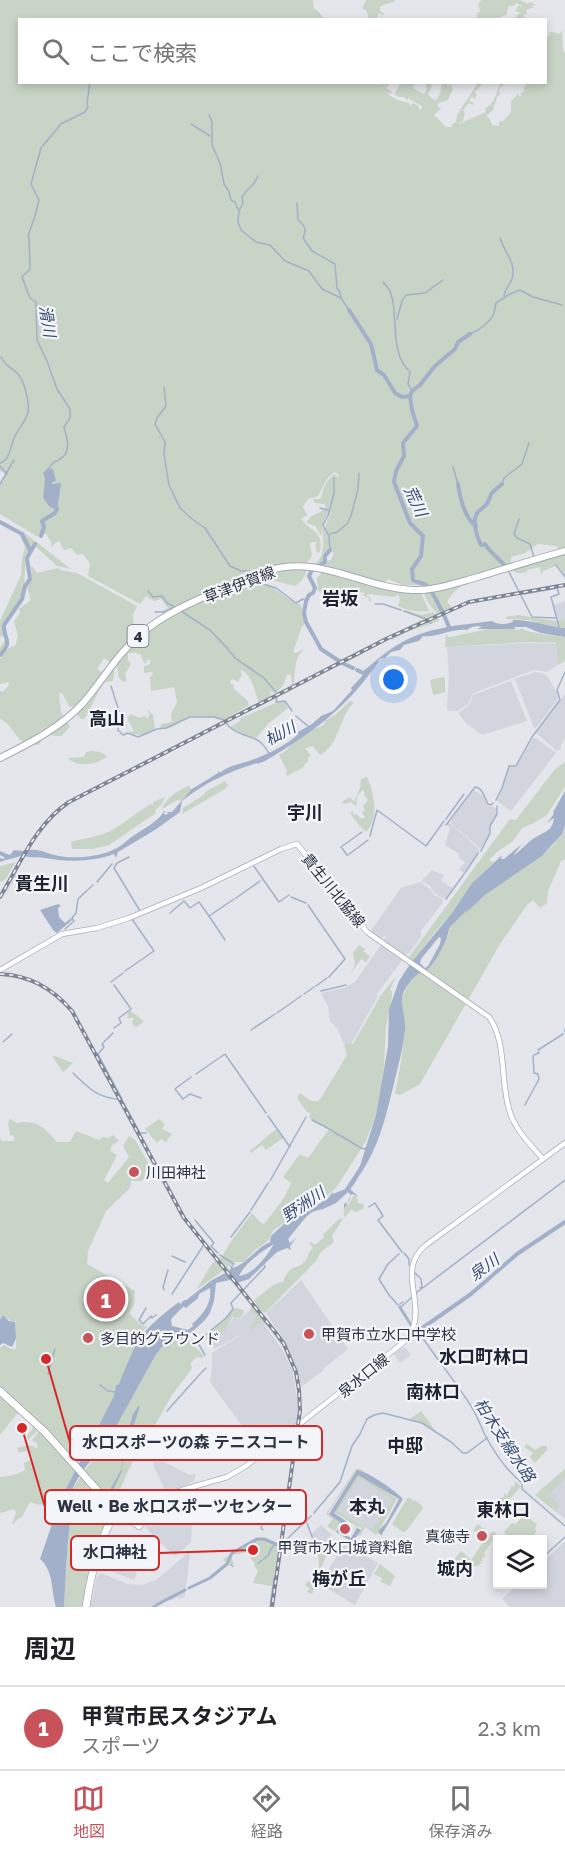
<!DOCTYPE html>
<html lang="ja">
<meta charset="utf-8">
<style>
:root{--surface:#fff;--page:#f6f6f6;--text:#202124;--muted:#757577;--line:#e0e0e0;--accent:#c7525a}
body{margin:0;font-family:"Golos Text","Noto Sans JP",sans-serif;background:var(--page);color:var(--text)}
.controls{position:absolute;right:18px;bottom:18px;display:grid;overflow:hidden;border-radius:0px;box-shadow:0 3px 9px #0003}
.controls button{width:54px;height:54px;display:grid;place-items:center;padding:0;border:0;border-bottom:2px solid var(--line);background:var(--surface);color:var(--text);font:30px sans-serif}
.you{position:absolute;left:394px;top:680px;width:21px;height:21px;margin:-15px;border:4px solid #fff;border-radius:50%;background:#1a73e8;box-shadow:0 0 0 9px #1a73e833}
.badge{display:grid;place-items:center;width:39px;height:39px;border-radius:50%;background:var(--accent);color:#fff;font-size:20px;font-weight:700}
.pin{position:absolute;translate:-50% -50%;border:3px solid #fff;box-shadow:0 2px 6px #0006}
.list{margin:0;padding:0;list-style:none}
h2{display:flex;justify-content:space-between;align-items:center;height:78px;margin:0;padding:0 24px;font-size:26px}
h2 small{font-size:20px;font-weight:400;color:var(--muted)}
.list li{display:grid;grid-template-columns:39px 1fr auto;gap:18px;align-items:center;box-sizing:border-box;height:84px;padding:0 24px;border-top:2px solid var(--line)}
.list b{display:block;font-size:22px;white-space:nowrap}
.list p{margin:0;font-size:20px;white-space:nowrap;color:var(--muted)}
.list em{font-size:20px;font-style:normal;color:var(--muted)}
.icon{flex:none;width:33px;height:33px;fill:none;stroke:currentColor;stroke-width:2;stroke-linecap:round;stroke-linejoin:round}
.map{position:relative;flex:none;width:565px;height:1607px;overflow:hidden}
.search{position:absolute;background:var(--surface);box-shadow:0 3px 9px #0003;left:18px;right:18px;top:18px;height:66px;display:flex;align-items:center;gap:15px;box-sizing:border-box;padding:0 21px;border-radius:0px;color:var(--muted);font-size:22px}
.sheet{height:162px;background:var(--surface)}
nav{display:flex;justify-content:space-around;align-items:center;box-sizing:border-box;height:84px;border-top:2px solid var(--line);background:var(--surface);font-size:16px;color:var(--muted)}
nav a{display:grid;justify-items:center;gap:3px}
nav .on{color:var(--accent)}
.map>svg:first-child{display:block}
.built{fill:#d2d5dd}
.green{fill:#c8d4c6;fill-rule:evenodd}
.water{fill:#a2b1c9;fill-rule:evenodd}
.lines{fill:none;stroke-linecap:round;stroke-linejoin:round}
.stream{stroke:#a2b1c9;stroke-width:1.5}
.canal{stroke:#a2b1c9;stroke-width:3}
.river{stroke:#a2b1c9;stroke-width:4}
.secondary-casing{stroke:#a9adb5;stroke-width:6}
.primary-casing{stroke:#a4aab6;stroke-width:8}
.highway-casing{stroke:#8c93a1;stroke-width:8}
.secondary{stroke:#fff;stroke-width:4.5}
.primary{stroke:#fff;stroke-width:6}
.highway{stroke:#fff;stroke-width:7}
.rail-casing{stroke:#7e8594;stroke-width:4}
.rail{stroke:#f4f5f8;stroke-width:1.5;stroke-dasharray:4.5;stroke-linecap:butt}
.poi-dot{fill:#c7525a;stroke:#f4f5f8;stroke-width:2}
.labels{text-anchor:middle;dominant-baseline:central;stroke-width:4.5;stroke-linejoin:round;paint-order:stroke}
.shield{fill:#f4f5f8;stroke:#686d79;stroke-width:1.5}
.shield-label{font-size:14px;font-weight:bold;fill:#2c3343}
.street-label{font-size:15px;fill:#2c3343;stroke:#f4f5f8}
.poi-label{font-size:15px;fill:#2c3343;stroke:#f4f5f8;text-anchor:start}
.water-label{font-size:16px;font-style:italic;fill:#394e75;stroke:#f4f5f8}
.quarter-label{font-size:18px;font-weight:bold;fill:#1e2434;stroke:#f4f5f8}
.leader{fill:none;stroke:#d62828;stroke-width:2}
.callout-dot{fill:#d62828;stroke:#f4f5f8;stroke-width:2}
.callout{fill:#f4f5f8;stroke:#d62828;stroke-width:2}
.callout-label{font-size:16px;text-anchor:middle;font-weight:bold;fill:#2c3343}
</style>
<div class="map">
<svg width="565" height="1607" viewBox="0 0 565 1607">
<rect width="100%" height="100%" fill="#e4e6eb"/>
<g class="built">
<polygon points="565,601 565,619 557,620 553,605"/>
<polygon points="528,643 557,644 556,648 558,665 547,672 534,670 473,693 469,703 458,711 448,711 447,709 449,676 447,647"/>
<polygon points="535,672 542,673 548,677 557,693 558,699 536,728 534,728 515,679"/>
<polygon points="511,681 527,721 482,735 466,723 458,713 470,704 473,695"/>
<polygon points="565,694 565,738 561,745 561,748 557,751 536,733"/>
<polygon points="533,738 536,738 556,753 511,811 497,801 503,788 509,767 517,766"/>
<polygon points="474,790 482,795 488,806 497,808 495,818 490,826 490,833 481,849 451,823 452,819"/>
<polygon points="449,822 480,850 464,873 459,870 465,862 459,858 458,853 445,845 450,828 447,825"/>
<polygon points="14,870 18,873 5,895 0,893"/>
<polygon points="432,870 444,875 441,881 453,888 445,899 434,893 430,886 421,881"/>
<polygon points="420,882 429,888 434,895 442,899 443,902 421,931 421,936 410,952 404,956 383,941 386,937 385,935 380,940 370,932 401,888"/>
<polygon points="381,945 403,959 376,995 378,996 350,1046 344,1044 337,1028 330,1021 328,1006 321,993 344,988 355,982"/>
<polygon points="0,973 14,974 38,981 59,995 73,1010 71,1012 58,997 38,985 18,979 0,976"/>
<polygon points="95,1050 153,1159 152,1160 93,1051"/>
<polygon points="301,1280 348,1349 323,1369 324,1370 301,1387 298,1379 301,1400 299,1424 265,1448 260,1448 244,1427 245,1425 242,1426 210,1382 212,1367 212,1353 247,1331 215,1349 210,1340 226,1329 234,1317 239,1319 252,1309 260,1319 247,1331 261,1320 282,1349 293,1371 299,1413 298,1390 293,1367 284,1346 269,1326 271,1325 288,1350 296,1369 295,1364 285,1342 266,1313"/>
<polygon points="402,1348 406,1348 411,1355 400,1363 394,1354"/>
<polygon points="152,1453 166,1463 190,1475 196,1474 194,1481 167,1494 154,1467"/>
<polygon points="565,1469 565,1519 535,1495"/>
<polygon points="359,1478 393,1500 372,1531 338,1511"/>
<polygon points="190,1490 194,1493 191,1542 177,1555 174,1556 144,1526 145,1524 170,1498"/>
<polygon points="321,1525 332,1535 318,1553 311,1534"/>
<polygon points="565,1541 565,1607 510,1607 502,1599 518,1585 542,1584 543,1562"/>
<polygon points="344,1543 378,1563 355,1605 320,1584"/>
<polygon points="102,1549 115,1557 117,1562 137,1573 134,1580 102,1568 98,1562"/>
<polygon points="188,1553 190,1553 185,1596 180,1599 178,1597 172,1600 163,1601 156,1607 90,1607 97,1576 101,1573 127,1584 142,1585 156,1580"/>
</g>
<g class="green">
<path d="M 0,0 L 313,0 L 314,9 L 317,10 L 324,19 L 20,20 L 20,82 L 377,82 L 378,85 L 380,85 L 380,83 L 387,83 L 389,85 L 386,88 L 393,92 L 391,94 L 387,92 C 392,99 401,101 409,103 L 410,106 L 413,103 L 417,105 L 421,111 L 422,106 L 409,99 L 409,97 L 407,100 L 404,97 L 399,97 L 394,94 L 401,83 L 412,83 L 414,84 L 413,88 L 424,94 L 426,91 L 426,83 L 431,83 L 432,86 L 428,95 L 434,100 L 437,99 L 440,93 L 442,83 L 447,83 L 448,86 L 453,83 L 451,86 L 453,89 L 448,100 L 438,103 L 438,107 L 441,108 L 434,115 L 446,127 L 452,127 L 452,124 L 456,122 L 457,115 L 478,83 L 481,83 L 482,85 L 474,92 L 477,94 L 475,99 L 472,97 L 469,99 L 471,102 L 474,102 L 473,105 L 469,103 L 462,111 L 465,111 L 463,121 L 459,123 L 459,124 L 486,112 L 485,108 C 495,105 496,92 501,83 L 505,83 L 499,89 L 500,94 L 497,97 L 493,110 L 486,116 L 489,118 L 492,125 L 499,126 L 499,122 L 503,121 L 511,112 L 511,101 L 518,94 L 519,96 L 522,96 L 520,94 L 525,90 L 523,88 L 528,83 L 546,82 L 546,37 L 550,36 L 549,33 L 552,32 L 560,34 L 562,30 L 563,50 L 565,53 L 565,576 L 558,565 L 543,571 L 541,575 L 540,567 L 527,570 L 527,572 C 518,574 515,574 510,567 L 468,579 L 422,588 L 419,585 L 402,585 L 389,579 L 382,584 L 420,591 L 429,611 C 418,612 407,611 398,606 L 400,599 L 398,595 L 394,597 L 367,594 L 367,596 L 370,597 L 371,601 L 369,602 L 369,598 L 363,595 L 365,593 L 346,590 L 343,595 C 335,590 331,589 322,593 L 318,591 L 317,578 L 321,574 L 318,570 L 335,570 L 322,566 L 327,561 L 331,560 L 334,553 L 331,550 L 326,555 L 322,555 L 325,557 C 323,563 320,565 313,565 C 327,557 322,541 323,528 L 325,527 L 331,512 L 325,518 L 321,536 L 315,526 L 307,523 L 307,521 C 312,514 319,514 326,508 L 324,504 L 315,503 L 313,499 L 320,499 C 323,495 322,492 324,487 C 326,482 331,477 334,474 L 339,478 L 338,474 L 334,472 L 327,479 L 318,496 L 308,499 L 303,507 L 307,515 L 301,519 C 310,532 324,529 320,552 L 317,553 L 315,545 L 317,542 L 311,542 L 310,544 L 312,556 L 306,564 C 309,573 302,581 295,586 L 263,578 L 266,583 L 287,598 L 301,605 L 306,623 L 302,626 L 293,652 L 295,653 L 305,649 C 294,657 295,671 294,683 L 292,686 L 291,675 L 287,674 C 285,682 282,690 274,693 L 270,691 L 271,697 L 259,703 C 255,692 252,676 242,670 L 240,672 L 242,674 L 238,682 L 233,679 L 230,681 L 231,684 L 234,685 L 233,688 L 247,700 L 249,705 L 225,720 C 214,717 197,714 187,718 C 177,723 172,730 160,729 L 161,724 L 172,722 L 171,714 L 177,702 L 174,687 L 151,691 L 150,677 L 153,674 L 152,672 L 144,673 L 144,666 L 149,665 L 151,661 L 147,659 L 146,663 L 144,663 L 140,653 L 139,655 L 137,653 L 128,653 L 128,660 L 131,664 L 125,674 L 127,681 L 123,682 L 119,678 L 117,667 L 115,666 L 113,681 L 105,682 C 96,693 92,708 84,719 L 81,719 L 76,714 L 123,653 L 164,615 L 161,611 L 168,608 L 161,599 L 154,601 L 146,596 L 140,604 L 88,576 L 90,564 L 83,554 L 77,555 L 71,548 L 64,550 L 59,541 L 54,544 L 52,548 L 51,541 L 46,534 L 42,534 L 38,537 L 0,514 L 0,483 L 5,474 L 2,471 L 0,472 ZM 538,544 L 556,546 L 562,553 L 516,567 L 511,563 L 511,557 L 525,553 Z"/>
<path d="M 366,0 L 396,0 C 391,4 386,3 380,7 L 380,11 L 384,14 L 383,15 L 379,13 L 376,20 L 369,19 L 366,10 L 362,9 Z"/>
<polygon points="481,0 520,0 528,4 530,2 536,5 529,6 535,7 526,10 527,14 523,15 525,17 524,19 515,19 519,13 522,13 515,11 519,5 521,7 522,6 517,3 513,6 509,6 506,15 498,18 496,17 494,19 476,19 478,12 480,12 478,5"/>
<path d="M 22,531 L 71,569 L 57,566 L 34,545 L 26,559 L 23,597 L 5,622 L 7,650 L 10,647 L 15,646 L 18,636 L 14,621 L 20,613 L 19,609 L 31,600 L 27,587 L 32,578 L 31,565 L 37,573 L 58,568 L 61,570 L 77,573 L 137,606 L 133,615 L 134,631 L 138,628 L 140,631 L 127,643 L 111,663 L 104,658 L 97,669 L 103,673 L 76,706 L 69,707 L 63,694 L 59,693 L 61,712 L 70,727 L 61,736 L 54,736 L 42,730 L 31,740 L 40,739 L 41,741 L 39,745 L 32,745 L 29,741 L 23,742 C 12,733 13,726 0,719 L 0,691 L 3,692 L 8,686 L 9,682 L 0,684 L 0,659 L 2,656 L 2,655 L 0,656 L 0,648 L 5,640 L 4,637 L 0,636 L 0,621 L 21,575 L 22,559 L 25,547 L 19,533 Z"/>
<path d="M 474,580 C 462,585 453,590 447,602 L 452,608 L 438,615 C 431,607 426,600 423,591 Z"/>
<polygon points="404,610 422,615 433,612 437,615 388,637 341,661 338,658 342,659 423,619 402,611"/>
<polygon points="518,615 556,621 565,619 565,628 540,624 529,620 506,619 506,617"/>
<polygon points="438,616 439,621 409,631 392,640 390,639 345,663 343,662 385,640"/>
<path d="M 493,628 L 520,630 L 521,628 C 530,634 553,635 565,637 L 565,661 L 558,665 L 556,643 L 529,642 L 445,647 L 446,634 L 448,637 L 451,637 Z"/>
<polygon points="444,677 445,678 445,692 433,695 430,680"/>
<polygon points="280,701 285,702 288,708 268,724 256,738 245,736 230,727 240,721 239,719 243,717"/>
<path d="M 350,701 L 354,702 C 339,717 339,746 320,755 L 313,746 L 305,748 L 311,756 L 308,757 L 308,761 L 304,765 L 304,767 L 287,776 L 286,773 L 287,771 L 279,755 C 286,751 289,748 294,742 C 301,734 314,729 324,725 L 325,721 L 335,715 Z"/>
<polygon points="148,710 153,715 155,730 143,735 132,734 125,724 127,725 127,728 132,732 134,731 127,718 131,714 139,718 145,716 148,719 150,713 148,712"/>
<path d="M 91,751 L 100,752 L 107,756 C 98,765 76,768 68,758 L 84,757 L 86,752 Z"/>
<polygon points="565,762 565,787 547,815 532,824 522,828 512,842 497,852 489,860 494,862 472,883 452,913 434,933 412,962 409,957 510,819 516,820 555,769"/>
<path d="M 367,777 C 374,793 380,818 366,832 L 357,823 L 350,813 L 353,811 L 354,815 L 356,814 L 362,819 L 365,817 L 362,813 L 365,810 L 363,806 L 368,800 L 364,795 L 365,792 L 362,790 L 358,795 L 356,802 L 358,803 L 355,806 L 351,802 L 344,804 L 342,802 L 350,797 L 354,802 L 360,788 L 361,779 Z"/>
<polygon points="225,781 228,786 225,789 182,814 183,808 205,794 205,792"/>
<path d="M 188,786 L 192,790 L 181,801 L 177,800 L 161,810 C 167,797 175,792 188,786 Z"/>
<path d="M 165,797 L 162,804 L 155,810 L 156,813 L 109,845 L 92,849 L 72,849 L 71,842 C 85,838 102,836 114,829 C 127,821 138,811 151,804 L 153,806 L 153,802 Z"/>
<polygon points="565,825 565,860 561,861 548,891 547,903 540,908 533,900 527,905 500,944 420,1084 400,1095 395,1094 401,1062 405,1028 401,1000 408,985 420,972 428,969 447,938 449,933 449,928 467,909 468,911 485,895 542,856 555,843"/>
<polygon points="16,862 5,880 0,882 0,866"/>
<polygon points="359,945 365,949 367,948 363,951 370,956 366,962 361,959 350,975 355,965 353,953"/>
<path d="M 396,976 L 390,990 L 392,991 L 392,996 L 386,1027 L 384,1066 L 380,1092 L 376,1115 L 366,1141 L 336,1188 L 328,1195 L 303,1210 L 274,1230 L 271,1234 L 269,1240 L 255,1250 L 244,1262 L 235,1262 L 196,1290 C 204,1279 208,1267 218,1257 L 221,1258 L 230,1243 L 252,1213 L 260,1222 L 264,1224 C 273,1212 286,1198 291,1183 L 283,1177 L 300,1154 L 308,1158 L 329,1129 L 313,1121 L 309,1117 L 311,1113 L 307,1112 L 297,1098 L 300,1093 L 311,1101 L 318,1101 L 321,1098 L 347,1055 L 344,1045 L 353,1044 L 381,995 Z"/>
<polygon points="131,1011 144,1021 137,1027 134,1026 132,1021 134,1020 133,1018 127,1018 128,1012"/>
<polygon points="52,1056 55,1056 73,1063 63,1072"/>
<path d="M 10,1119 L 17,1123 C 36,1119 45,1128 57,1142 L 70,1142 L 76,1131 L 99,1140 L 102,1137 L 108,1138 L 113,1135 L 119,1141 L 112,1145 L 110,1151 L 117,1155 L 104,1180 L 108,1183 L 129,1157 L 123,1146 L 129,1136 L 135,1140 L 155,1175 L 150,1179 L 147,1172 L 145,1172 L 145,1178 L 141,1181 L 131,1181 L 130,1188 L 106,1211 L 88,1251 L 87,1264 L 135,1291 L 134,1304 L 129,1313 L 141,1325 L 147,1327 L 135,1339 L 138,1344 L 119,1384 L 116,1385 L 114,1396 L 60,1500 C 46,1505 46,1507 30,1502 L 22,1517 L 19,1518 L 13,1524 L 12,1524 L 16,1513 L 15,1509 L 0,1513 L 0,1477 C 7,1477 19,1474 25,1470 L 24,1463 L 33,1459 L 29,1450 L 19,1453 L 17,1448 L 29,1445 L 37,1448 L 38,1444 L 32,1440 L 43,1427 L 0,1388 L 0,1348 L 4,1345 L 11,1349 L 16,1349 L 15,1321 L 12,1322 L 3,1315 L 1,1319 L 0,1319 L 0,1139 L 3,1141 L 14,1141 L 14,1136 L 10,1135 L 8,1123 Z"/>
<polygon points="159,1119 165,1124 162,1129 172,1134 166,1142 161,1139 157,1143 145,1129"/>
<polygon points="276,1129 283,1138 266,1150 262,1145 251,1153 250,1151"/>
<path d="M 354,1194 L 357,1195 L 358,1203 L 363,1204 L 364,1208 L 357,1212 L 353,1211 L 352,1209 L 345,1217 C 342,1214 345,1207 346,1204 L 349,1204 Z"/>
<path d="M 339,1219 L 343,1219 L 332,1236 L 334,1242 L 320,1253 L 317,1260 L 265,1313 L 258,1308 L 254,1300 C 264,1294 271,1283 283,1282 C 291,1261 296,1272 305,1261 C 309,1256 308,1252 313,1248 L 309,1243 L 311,1242 L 315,1245 L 324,1237 L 323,1234 C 330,1229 333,1224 339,1219 Z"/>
<polygon points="252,1304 270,1326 269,1327 261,1322 249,1331 256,1317 250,1310"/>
<polygon points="235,1308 244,1310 243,1315 239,1318 232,1317 226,1329 209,1342 205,1337"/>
<path d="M 178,1336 L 185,1336 L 204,1356 L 202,1358 L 196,1357 L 190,1364 L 192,1367 L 191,1370 L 172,1395 L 145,1443 L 136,1454 L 109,1513 L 111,1514 L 83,1607 L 64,1607 L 69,1526 L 73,1498 L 72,1490 C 85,1468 104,1449 113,1426 L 117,1425 L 155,1356 L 167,1340 Z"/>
<polygon points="0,1395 39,1429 28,1440 27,1436 33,1428 33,1426 19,1414 17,1414 0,1435"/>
<polygon points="421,1411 435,1430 422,1423 410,1419"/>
<polygon points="527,1444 535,1450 542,1446 547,1446 547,1450 535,1463 530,1457 533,1453 524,1447"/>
<polygon points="356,1469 360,1469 390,1488 361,1471 357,1470 328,1513 340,1522 335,1531 353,1542 357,1538 354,1544 327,1526 333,1519 326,1514"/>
<polygon points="565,1469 565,1479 553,1490 549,1496 559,1505 556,1512 535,1495"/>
<polygon points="359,1474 397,1499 378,1532 383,1534 382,1536 377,1533 376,1535 367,1528 368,1527 373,1529 393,1500 359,1478 338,1511 365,1527 360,1536 358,1535 362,1528 358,1526 353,1532 356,1526 334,1512"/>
<polygon points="515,1481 521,1486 511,1498 502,1502 500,1500 500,1498 504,1497 504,1493 507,1495 512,1486 514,1487"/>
<polygon points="408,1497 414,1501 415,1500 422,1506 423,1508 406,1531 403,1532 392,1524"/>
<polygon points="522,1513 537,1524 535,1528 536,1532 531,1539 507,1539 508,1537 504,1532 512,1523 516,1524 521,1518"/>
<polygon points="478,1524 490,1534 493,1531 497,1534 484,1553 486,1557 482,1558 483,1561 481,1561 480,1562 482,1562 478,1566 474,1566 471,1569 465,1565 462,1571 459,1570 461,1567 454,1560 461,1551 471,1560 484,1541 482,1536 473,1530"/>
<polygon points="258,1538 279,1545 272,1586 253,1583 258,1571 254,1565 255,1564 248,1554 253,1556 253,1553 257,1550 255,1548 249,1547 248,1549 250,1550 249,1553 245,1552 239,1554 234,1554 231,1557 234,1563 230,1566 223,1560 231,1553"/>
<path d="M 327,1543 L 328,1544 L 327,1547 L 330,1550 C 321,1565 318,1578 312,1594 L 307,1592 L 310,1588 L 305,1586 L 308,1581 L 316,1582 L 319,1568 L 318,1554 Z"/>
<polygon points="380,1564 395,1576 390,1586 381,1582 382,1578 374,1574"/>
<polygon points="337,1570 347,1576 338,1592 327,1587"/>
</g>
<g class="water">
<polygon points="48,468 53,469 56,481 52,482 52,484 61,483 57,510 50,507 43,498 45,479 43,473"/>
<path d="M 511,620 C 529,619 546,626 565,628 L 565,637 L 541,633 L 526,627 L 514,627 L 515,629 L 477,629 L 482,627 C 477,625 470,627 467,630 C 452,628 436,638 423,636 L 419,641 L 404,645 L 400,650 L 391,652 L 385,658 L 380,659 C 350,706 311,734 265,761 L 257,764 L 257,763 C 228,772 206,782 182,801 L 180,812 L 155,830 L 118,852 L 116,858 L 114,854 C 92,862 67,862 45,858 C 38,856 30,859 23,855 C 17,858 7,859 0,862 L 0,858 L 4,859 L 5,857 L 3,857 L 7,854 L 10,855 L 14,850 L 23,851 L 26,850 L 28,851 L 29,850 C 43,849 46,854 59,856 C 76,859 101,857 117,848 C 124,844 129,838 136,834 C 145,828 159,821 164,811 L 166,812 L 163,813 L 166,815 L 168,813 L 167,812 L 172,812 L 192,789 L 218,773 L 219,771 L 220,773 C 228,766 239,764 249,761 C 264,756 286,746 298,734 L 298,732 L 312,724 L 321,716 L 333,711 L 352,690 L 351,688 L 363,675 L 362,672 C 375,662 385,652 399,644 C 427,627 460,625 492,621 C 497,625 508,625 514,621 Z"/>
<path d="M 565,791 L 565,825 L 562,834 L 542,856 L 485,895 L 466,913 L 468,909 L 449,928 C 449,938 436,961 429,968 C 422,975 428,968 421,972 C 413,977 403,989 402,998 C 401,1007 406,1019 405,1030 C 403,1047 399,1063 395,1079 C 387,1112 380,1145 361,1173 C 357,1178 355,1184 351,1188 L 351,1190 L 358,1196 L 353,1194 L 351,1195 L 344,1209 L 344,1204 L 349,1201 L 351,1195 L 348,1192 L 336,1203 L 319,1211 L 322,1209 L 312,1212 L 306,1217 L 288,1239 L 290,1243 L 297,1237 L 290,1246 L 291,1250 L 287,1248 L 277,1252 L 249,1279 L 237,1283 L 230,1280 L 216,1283 L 214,1301 L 210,1313 L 205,1320 L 190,1334 L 167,1340 L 155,1356 L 117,1425 L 113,1426 C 105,1449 83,1465 73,1488 C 71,1492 73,1500 72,1506 C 67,1539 66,1573 64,1607 L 56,1607 C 51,1591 54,1571 40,1559 L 61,1498 L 114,1396 L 116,1385 L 119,1384 C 126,1367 133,1347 144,1333 C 152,1323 168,1310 179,1302 L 180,1305 L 212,1280 L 229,1271 L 231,1268 C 246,1266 255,1248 270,1242 L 271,1236 L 284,1224 L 288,1224 L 328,1198 L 333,1192 L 333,1194 L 345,1189 L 360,1166 L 376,1115 L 388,1046 L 389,1009 L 399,981 L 410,964 L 452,913 L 472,883 L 500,857 L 502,856 L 501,859 L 504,859 L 522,844 L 513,856 C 520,851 531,839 536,837 C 545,832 553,830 554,818 L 547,823 L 554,814 L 553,812 ZM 439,937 L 441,938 L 440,944 L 428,966 L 425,968 L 420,963 L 421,959 ZM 274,1244 C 266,1257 254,1274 239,1276 C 245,1263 262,1251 274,1244 ZM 210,1288 C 212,1304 203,1314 192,1324 L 193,1326 L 188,1330 L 172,1326 L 171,1320 L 173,1316 L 173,1312 L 181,1305 L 186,1308 L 198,1298 L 199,1294 Z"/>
<polygon points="58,904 61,906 58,908 59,917 65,923 71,918 72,920 57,933 53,930 40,910"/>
<polygon points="3,1315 9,1321 15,1322 16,1338 12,1347 3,1343 0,1345 0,1319 1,1319"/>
<polygon points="139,1405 139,1409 124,1455 121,1473 100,1517 110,1490 121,1470 126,1438 133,1414"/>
<path d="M 357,1470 C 368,1472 395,1490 403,1499 L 382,1534 L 380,1534 L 378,1531 L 386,1523 L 399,1499 L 358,1475 L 334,1513 L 346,1521 L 341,1532 L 351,1538 L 357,1528 L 361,1530 L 353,1542 L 336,1532 L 341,1523 L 329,1514 Z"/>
</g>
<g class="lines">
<g class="stream">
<polyline points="209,115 212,122 212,145 220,163 224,184 229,192 231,200 235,202 239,211"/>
<polyline points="191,124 210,136"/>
<path d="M 258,176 C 253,188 248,187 242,197 L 243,203 L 239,211 L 238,222 L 241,230 L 256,242 L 270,245 L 285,261 L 309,271 L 322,289 L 341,298 L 349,310"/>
<path d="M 297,203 L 298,220 C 305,226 307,229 303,238 L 312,251 L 335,264 L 337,288 L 340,292 L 341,298"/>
<path d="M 500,238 C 504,252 517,263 512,279 C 510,285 505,289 504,296"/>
<path d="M 383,282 C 386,286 390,289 391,294 C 399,318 389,353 410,372 L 408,384 L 412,391"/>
<polyline points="397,319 402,301 406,295 425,293 443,280"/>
<path d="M 470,334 C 478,331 491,322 494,313 C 495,309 495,306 496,303 L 510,294 L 520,290 L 533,297 L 562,305"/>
<polyline points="164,387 166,406 157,418 155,424 165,442 164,454 169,485 180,508 192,519 205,528 230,566 241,571 249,571 252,573"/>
<path d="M 0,463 C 11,459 10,446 15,436 C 19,428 26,421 28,412 C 30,404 24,379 17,373 C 11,367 5,366 1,357"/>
<polyline points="0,466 7,474"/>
<polyline points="453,467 458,484"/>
<path d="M 49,469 C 52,462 54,463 60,459 C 72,452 67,438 64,427 L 70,418 L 70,409 L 57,389 L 47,361 L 37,340 L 36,302 L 30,298 L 22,277 L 30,269 L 29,236 L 28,236 L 35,216 L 39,200 L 31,184 L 41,148 L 61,124 L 85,112 L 88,107 L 87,103 L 90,82"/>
<polyline points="0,484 14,460"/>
<polyline points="502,484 504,478 522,464 529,443"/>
<polyline points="320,508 328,510"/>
<polyline points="519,519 514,534 517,538 530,544 534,557"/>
<polyline points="330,534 337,532 347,524 351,516 358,489 359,473"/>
<polyline points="330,550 329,536 323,525 328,516 334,493 334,478"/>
<polyline points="556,565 565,577"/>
<polyline points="508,570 532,617 555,618"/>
<polyline points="256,576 266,585 276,588 296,603 303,599 306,601"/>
<polyline points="148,591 153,597 162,596 167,603 175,607"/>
<polyline points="524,594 557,588 559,594 551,597 559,627"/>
<polyline points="375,604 383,604 401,610"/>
<polyline points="181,611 210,630 227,648 235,658 264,678 276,692"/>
<polyline points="404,611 426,619"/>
<polyline points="155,612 165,612 174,607"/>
<polyline points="427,621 431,623"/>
<path d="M 111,686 L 121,717 L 118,730 L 123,735 L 128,733 L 138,737 L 157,729 L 166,728 L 190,717 L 214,717 L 224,720 C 232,734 246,734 259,741 C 263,744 266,749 269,753"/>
<polyline points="277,696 276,702 285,701 292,711"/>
<polyline points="296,716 309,727"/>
<polyline points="496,800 502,788 509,766 516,766 532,737 560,700 557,690 565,672"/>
<polyline points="446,819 464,794"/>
<path d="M 446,825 L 475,787 C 483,788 484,797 488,804 L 491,805 L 493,803"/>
<polyline points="370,836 377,810 426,846 444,821"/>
<polyline points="481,851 490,833 490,826 497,814 497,806"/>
<polyline points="347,855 341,847 362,832"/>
<polyline points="348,855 368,840"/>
<polyline points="129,857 117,863 114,868 140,911"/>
<polyline points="253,865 279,902 289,895"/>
<polyline points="465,873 478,853"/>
<polyline points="97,882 112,864"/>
<polyline points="291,897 306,903"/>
<polyline points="236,898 260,881"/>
<polyline points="446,899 464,874"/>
<polyline points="308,905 345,959 329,977"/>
<polyline points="170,913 184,901 190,908 199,902 209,916"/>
<polyline points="65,929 74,921 72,918 76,913 78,899 93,885"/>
<polyline points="225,940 209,916 234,899"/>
<polyline points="125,971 154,951 132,919"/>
<polyline points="111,982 123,973"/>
<polyline points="316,986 327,978"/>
<polyline points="321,991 346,985"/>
<polyline points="304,994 314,987"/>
<polyline points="277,1013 301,996"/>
<polyline points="114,1028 121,1023 119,1018 131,1009 114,985"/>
<polyline points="251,1030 275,1014"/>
<polyline points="565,1032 565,1029"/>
<polyline points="113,1033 102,1044 104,1047 98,1054 122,1099"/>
<polyline points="3,1042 12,1034"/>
<polyline points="538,1050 563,1034"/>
<polyline points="534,1055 539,1053 538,1052"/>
<path d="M 73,1073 C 91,1090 96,1097 122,1100 L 140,1133 L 146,1133"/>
<polyline points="196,1074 225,1054 266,1113"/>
<polyline points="191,1077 175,1089 183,1099 190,1094 201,1098"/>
<polyline points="525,1105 539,1079 538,1074 534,1073 533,1056"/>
<polyline points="268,1116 290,1147"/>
<polyline points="312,1120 333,1131"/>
<polyline points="334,1132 361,1148 364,1149 367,1147"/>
<polyline points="270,1181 306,1117"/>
<polyline points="369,1207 375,1203 383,1216 378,1220 402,1252"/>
<polyline points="251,1210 268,1183"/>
<polyline points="195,1220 214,1243 211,1246 218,1253"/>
<polyline points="231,1237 250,1212"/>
<polyline points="404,1253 409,1259 409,1265"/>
<polyline points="220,1255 234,1264 231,1267 233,1269"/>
<polyline points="172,1256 185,1262"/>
<polyline points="414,1272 421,1279 422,1287 420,1288"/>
<polyline points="164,1290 163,1287 168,1270"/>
<polyline points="416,1293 565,1180"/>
<polyline points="172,1294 203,1246"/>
<polyline points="400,1304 403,1302"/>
<polyline points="398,1305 389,1295 379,1279 388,1264 399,1254"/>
<polyline points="400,1306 411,1324"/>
<polyline points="402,1306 412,1297"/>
<polyline points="399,1307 411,1326"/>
<polyline points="146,1308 139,1320 143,1324 151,1316 152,1318 156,1315"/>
<polyline points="416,1329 418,1331"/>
<path d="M 414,1334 L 420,1334 C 436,1358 455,1381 471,1406 C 477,1415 480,1425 485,1435 C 494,1452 507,1471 522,1483 L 522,1489 L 565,1526"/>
<polyline points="205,1355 198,1343 199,1340 226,1318 233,1309 231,1303 265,1267 264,1265"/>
<polyline points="201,1373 206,1368"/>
<polyline points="48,1374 55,1349"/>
<polyline points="100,1385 108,1391 115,1392"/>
<polyline points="167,1411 200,1374"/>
<polyline points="290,1459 295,1430 297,1429"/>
<polyline points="314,1513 340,1482 352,1446 360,1434 367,1419 374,1415 383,1413 422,1423 451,1442 463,1453 467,1453 487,1438"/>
<polyline points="307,1523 318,1553"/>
<polyline points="262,1526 261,1528 263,1530"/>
<polyline points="278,1545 286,1540 311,1516"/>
<polyline points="542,1558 565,1537"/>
<polyline points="228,1562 228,1563"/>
<polyline points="258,1563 268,1556 271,1549 275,1544"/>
<polyline points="231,1565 233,1566"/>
<polyline points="270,1607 274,1578"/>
</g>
<g class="canal">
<polyline points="189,1588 210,1578 227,1564 232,1553 257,1539 264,1539 278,1545"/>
<path d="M 154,1607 C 163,1600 175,1596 185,1590"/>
</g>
<g class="river">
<path d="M 349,310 L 371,344 L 377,370 L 384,375 L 395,393 L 402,397 L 410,396 L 412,410 L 417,426 L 403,443 L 404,456 L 396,471 L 394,482 L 410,523 L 423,536 L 421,556 L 412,569 L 413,580 C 417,583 422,582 426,585 C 433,591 446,619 449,627"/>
<polyline points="410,396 412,391 420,385 435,366 455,349 458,342 470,334"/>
<path d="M 458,484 C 460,497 464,518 476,526"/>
<path d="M 502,484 C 491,494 493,489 488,502 C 486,507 481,508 478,512 C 471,520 477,537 481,545 L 485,544 C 490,553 499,558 506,567 L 508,566"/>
<polyline points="0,522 22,534 30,550"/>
<polyline points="41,536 44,527 42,521 55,513 57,509 55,505"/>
<polyline points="330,550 325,556 325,562 312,570 309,576 315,588 313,593 309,595 306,601 304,613 306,622 321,649 342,663 353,668"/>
<path d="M 0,655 C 14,641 3,639 4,625 L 22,599 L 25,586 L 30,579 L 27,558 L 35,544"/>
<polyline points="357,670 365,674"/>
<polyline points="0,853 9,857"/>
<polyline points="171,1316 185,1302"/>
<polyline points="418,1331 471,1294 517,1254 565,1222"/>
</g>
<g class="secondary-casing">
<g id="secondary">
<path d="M 0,970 L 62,934 L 97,928 L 129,918 L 201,888 L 281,849 L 297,844 L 367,932 L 489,1017 C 507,1042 500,1079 509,1109 C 514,1129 530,1144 543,1159"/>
<path d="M 116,1511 L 139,1527 L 156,1507 L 168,1496 L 182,1490 L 227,1477 L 246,1466 L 404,1342 C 434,1310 392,1272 426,1245 L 565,1143"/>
</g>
</g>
<g class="primary-casing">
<path id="primary" d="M 0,758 C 30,743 60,728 83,703 C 103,680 117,654 141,634 C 164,614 192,602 220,590 C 235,583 250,576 266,571 C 319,554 360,587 412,590 C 434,591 456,583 478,577 C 507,568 536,559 565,551"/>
</g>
<g class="highway-casing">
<path id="highway" d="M 0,1391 L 45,1432 L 116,1511 C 99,1540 91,1573 86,1607"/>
</g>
<use href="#secondary" class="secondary"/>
<use href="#primary" class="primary"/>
<use href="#highway" class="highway"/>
<g class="rail-casing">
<g id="rail">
<path d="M 0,897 C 20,864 36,824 69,802 L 388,638 L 469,602 L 565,585"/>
<path d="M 0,974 C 30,975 53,989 72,1011 L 184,1218 L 275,1332 L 284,1344 L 296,1372 L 299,1390 L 300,1411 L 272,1607"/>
</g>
</g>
<use href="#rail" class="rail"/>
</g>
<g class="poi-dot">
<circle cx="134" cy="1172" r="6"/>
<circle cx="309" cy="1334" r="6"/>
<circle cx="88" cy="1338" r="6"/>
<circle cx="345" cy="1529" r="6"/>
<circle cx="482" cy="1536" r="6"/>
</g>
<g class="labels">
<rect class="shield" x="127.5" y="625" width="21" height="22" rx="4.5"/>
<g class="shield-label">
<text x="138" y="636">4</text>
</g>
<g class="street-label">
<text transform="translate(239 584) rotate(-21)">草津伊賀線</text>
<text transform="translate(334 890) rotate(51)">貴生川北脇線</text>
<text transform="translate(363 1375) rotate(-39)">泉水口線</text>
</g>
<g class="poi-label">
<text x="146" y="1172">川田神社</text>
<text x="321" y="1334">甲賀市立水口中学校</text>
<text x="100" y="1338">多目的グラウンド</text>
<text x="470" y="1536" text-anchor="end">真徳寺</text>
<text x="345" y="1547" text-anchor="middle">甲賀市水口城資料館</text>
</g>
<g class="water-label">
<text transform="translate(48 321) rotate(81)">滑川</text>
<text transform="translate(416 501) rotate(65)">荒川</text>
<text transform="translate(280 733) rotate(-28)">杣川</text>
<text transform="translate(303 1204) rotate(-34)">野洲川</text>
<text transform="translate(484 1267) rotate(-36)">泉川</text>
<text transform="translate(505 1440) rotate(57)">柏木支線水路</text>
</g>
<g class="quarter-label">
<text x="340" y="598">岩坂</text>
<text x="107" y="718">高山</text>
<text x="305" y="812">宇川</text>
<text x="42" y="883">貴生川</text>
<text x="484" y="1356">水口町林口</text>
<text x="433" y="1391">南林口</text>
<text x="405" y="1445">中邸</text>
<text x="367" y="1506">本丸</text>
<text x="503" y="1509">東林口</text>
<text x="455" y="1568">城内</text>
<text x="339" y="1578">梅が丘</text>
</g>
</g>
<path class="leader" d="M46 1359L70 1443M22 1428L45 1507M253 1550L159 1553"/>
<g class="callout-dot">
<circle cx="46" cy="1359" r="6"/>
<circle cx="22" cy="1428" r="6"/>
<circle cx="253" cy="1550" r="6"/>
</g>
<g class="callout">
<rect x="70" y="1426" width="252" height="34" rx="6"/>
<rect x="45" y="1490" width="261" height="34" rx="6"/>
<rect x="71" y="1536" width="88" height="34" rx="6"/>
</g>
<g class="callout-label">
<text x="196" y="1448">水口スポーツの森 テニスコート</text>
<text x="175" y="1512">Well・Be 水口スポーツセンター</text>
<text x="115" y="1558">水口神社</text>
</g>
</svg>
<div class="controls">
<button><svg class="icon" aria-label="layers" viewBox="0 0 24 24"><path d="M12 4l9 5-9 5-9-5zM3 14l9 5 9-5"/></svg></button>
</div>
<div class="you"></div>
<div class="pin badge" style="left:106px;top:1299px">1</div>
<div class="search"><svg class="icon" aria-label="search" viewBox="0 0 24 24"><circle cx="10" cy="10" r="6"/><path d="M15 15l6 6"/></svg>ここで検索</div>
</div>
<section class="sheet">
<h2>周辺<small></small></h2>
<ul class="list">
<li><span class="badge">1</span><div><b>甲賀市民スタジアム</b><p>スポーツ</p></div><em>2.3 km</em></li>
</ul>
</section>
<nav>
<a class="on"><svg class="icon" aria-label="map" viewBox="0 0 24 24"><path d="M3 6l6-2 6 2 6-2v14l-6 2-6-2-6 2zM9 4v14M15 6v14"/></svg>地図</a>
<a><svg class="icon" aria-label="directions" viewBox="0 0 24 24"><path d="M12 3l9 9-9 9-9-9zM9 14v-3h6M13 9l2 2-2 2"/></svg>経路</a>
<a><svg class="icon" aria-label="saved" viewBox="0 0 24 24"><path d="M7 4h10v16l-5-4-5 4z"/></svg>保存済み</a>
</nav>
